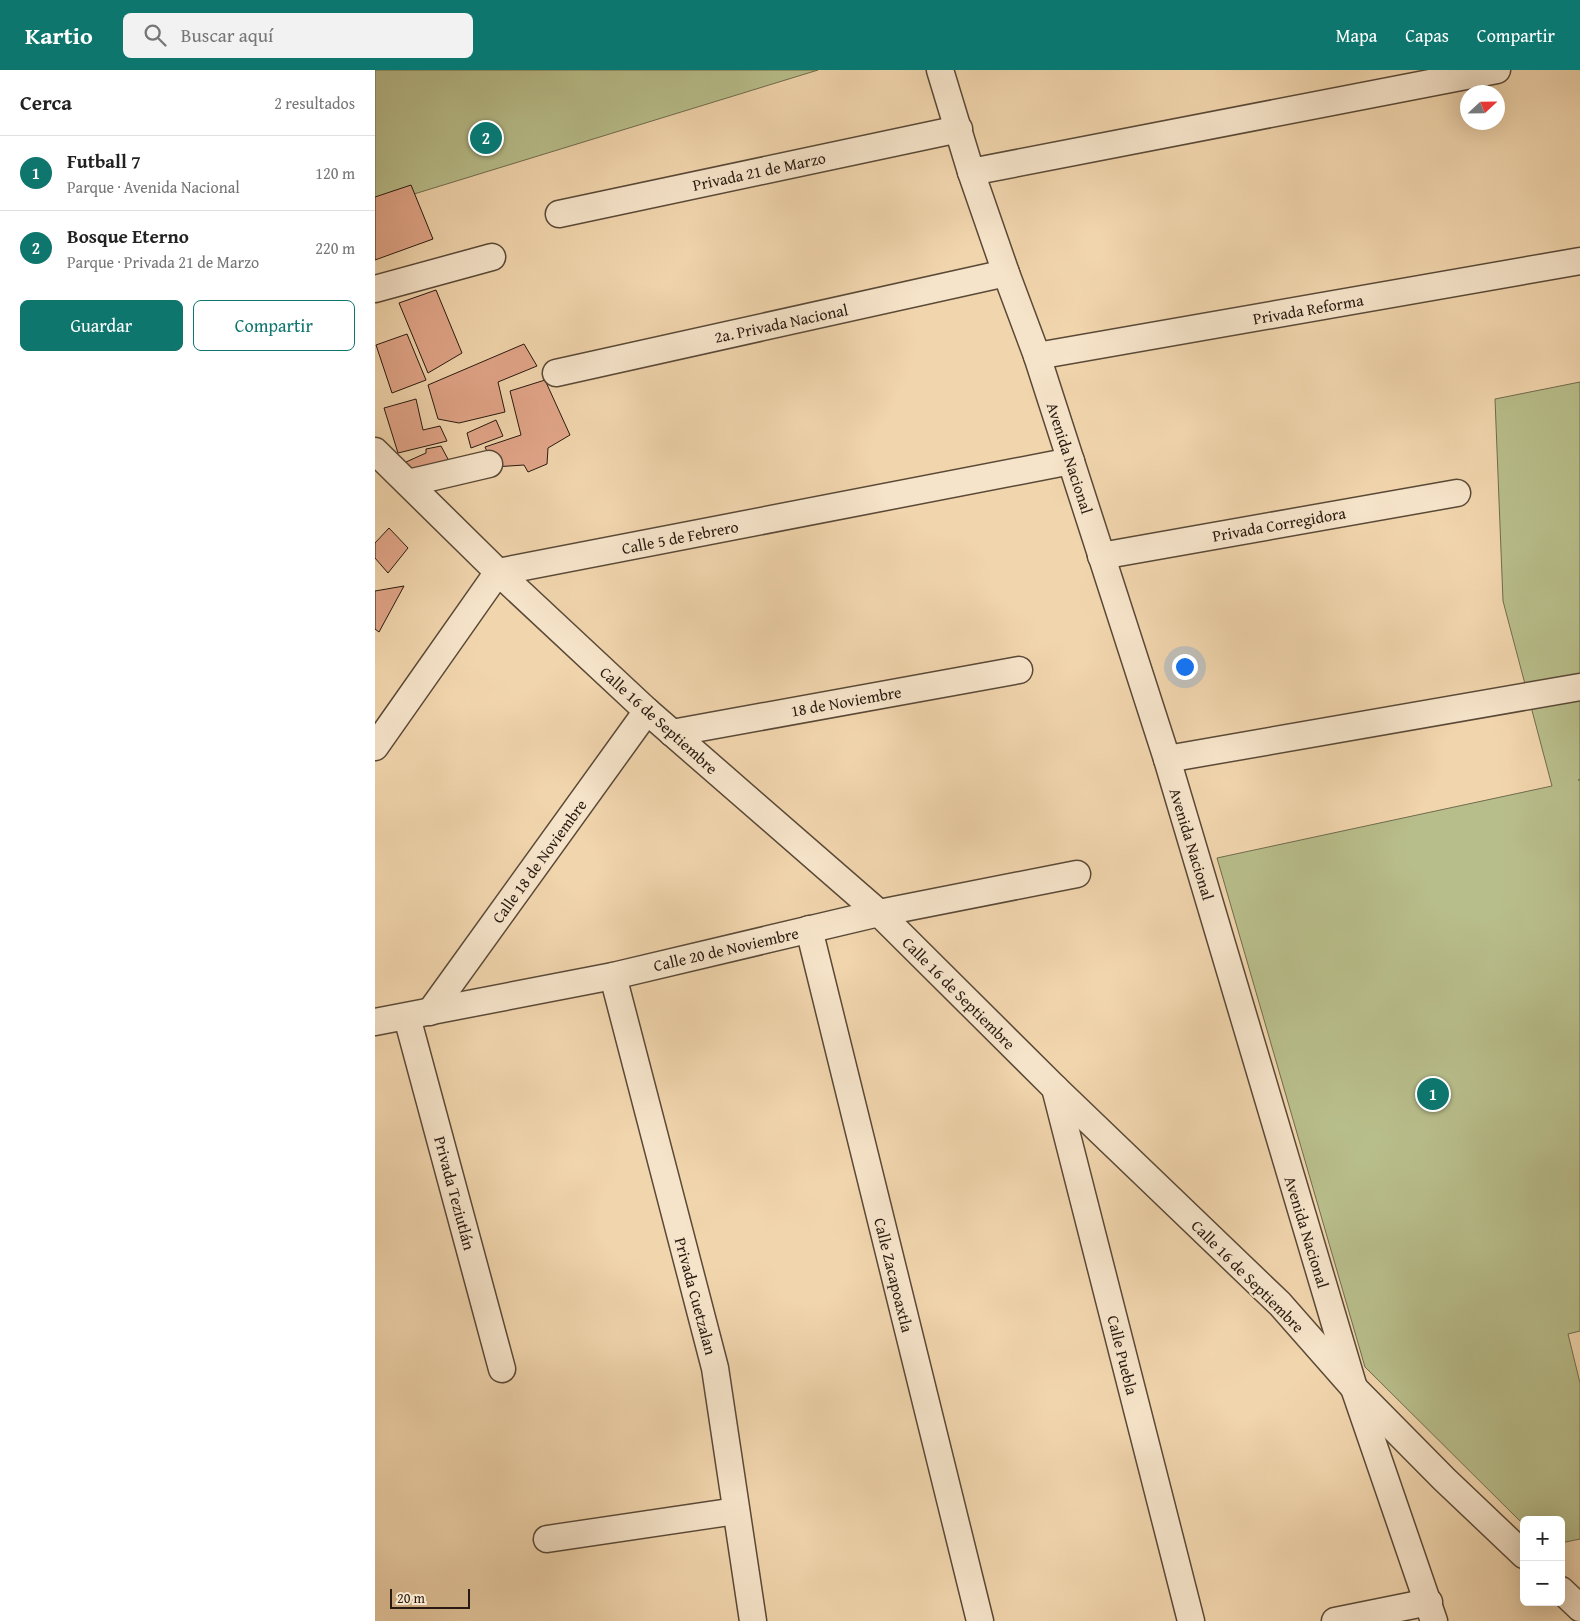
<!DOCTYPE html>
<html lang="es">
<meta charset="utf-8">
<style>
:root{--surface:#fff;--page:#f2f2f2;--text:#222;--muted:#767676;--line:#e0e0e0;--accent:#0f766e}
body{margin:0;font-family:"Gentium Book Plus",serif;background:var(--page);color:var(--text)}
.controls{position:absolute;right:15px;bottom:15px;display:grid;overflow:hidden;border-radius:8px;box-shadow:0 5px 20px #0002}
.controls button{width:45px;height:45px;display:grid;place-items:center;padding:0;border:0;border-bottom:1px solid var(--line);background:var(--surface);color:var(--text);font:25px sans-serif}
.compass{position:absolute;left:1085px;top:15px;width:45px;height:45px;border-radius:50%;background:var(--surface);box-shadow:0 5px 20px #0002;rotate:68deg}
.scale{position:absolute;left:15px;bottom:12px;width:80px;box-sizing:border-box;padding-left:5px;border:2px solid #281a10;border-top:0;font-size:14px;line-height:18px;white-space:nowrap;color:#281a10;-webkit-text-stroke:4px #f6e4ca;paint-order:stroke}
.you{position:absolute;left:809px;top:596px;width:18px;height:18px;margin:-12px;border:4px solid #fff;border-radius:50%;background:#1a73e8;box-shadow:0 0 0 8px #1a73e833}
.badge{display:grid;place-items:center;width:32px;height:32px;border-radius:50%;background:var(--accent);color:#fff;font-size:16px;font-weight:700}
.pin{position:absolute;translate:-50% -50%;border:2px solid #fff;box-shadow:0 1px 5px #0006}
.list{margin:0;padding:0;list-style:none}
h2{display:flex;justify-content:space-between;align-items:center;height:65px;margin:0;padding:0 20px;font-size:21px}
h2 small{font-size:16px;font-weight:400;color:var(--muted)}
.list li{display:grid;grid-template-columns:32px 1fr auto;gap:15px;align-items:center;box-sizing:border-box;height:75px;padding:0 20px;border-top:1px solid var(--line)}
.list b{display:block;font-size:19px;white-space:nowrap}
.list p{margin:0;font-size:16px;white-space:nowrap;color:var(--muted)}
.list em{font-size:16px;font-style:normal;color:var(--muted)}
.actions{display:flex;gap:10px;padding:15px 20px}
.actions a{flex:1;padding:11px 0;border:1px solid var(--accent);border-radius:8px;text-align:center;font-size:18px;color:var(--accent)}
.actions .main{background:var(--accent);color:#fff}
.icon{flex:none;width:28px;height:28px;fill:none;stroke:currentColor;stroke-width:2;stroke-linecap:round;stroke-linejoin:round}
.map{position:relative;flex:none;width:1205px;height:1551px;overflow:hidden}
header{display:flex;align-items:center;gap:30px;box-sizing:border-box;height:70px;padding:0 25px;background:var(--accent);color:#fff}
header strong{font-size:24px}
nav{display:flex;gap:28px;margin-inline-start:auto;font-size:18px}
.search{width:350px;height:45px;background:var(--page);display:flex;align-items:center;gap:12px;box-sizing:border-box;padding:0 18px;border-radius:8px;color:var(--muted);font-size:19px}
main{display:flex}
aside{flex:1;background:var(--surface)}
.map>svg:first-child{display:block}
.green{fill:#b8be8b;stroke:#706c4e}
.building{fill:#e1a588;stroke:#281a10}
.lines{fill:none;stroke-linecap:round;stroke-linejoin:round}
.minor-casing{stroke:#5a4937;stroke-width:29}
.minor{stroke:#f6e4ca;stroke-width:26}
.labels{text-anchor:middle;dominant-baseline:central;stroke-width:4;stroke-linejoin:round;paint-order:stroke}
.street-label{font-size:16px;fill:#281a10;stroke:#f6e4ca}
</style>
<header>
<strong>Kartio</strong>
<div class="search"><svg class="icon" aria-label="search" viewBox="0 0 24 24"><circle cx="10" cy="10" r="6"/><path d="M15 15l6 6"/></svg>Buscar aquí</div>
<nav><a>Mapa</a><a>Capas</a><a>Compartir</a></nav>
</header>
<main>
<aside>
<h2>Cerca<small>2 resultados</small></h2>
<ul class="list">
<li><span class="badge">1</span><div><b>Futball 7</b><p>Parque · Avenida Nacional</p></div><em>120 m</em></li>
<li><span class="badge">2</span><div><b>Bosque Eterno</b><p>Parque · Privada 21 de Marzo</p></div><em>220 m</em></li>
</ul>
<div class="actions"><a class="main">Guardar</a><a>Compartir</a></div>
</aside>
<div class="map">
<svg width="1205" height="1551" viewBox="0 0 1205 1551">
<rect width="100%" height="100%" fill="#f1d5ad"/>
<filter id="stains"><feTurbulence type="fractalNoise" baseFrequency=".004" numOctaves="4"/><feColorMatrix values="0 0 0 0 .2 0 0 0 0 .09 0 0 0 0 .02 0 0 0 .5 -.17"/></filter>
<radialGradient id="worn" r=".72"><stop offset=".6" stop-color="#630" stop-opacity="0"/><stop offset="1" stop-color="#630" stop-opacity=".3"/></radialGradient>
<g class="green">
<polygon points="0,0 443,0 0,136"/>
<polygon points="1205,312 1205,709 1203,710 1205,710 1205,1261 1193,1264 1205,1313 1205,1469 1186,1473 1186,1450 1149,1450 1149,1455 990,1297 842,788 1177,716 1128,531 1120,329"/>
</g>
<g class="building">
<polygon points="36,115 58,169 0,190 0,127"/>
<polygon points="61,220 87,283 53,303 24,233"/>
<polygon points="32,264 51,310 17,323 1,275"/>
<polygon points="149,274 162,296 123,312 130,342 84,353 63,349 53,315"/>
<polygon points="170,310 195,365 173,378 172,394 153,402 149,395 119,397 110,377 146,365 135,321"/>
<polygon points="41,329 48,360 65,356 72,371 23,383 9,338"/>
<polygon points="121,350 128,366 96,378 92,363"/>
<polygon points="66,376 74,391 36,405 31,392 51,383 51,379"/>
<polygon points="14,458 33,478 13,503 0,488 0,473"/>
<polygon points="29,516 4,562 0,559 0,521"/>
</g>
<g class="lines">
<g class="minor-casing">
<g id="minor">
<polyline points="565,0 596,102 631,203 662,286 792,689 979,1318 1059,1551"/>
<polyline points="596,102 1122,0"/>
<polyline points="184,144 584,59"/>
<polyline points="0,219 117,187"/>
<polyline points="662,286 1205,191"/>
<polyline points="181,303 631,203"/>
<polyline points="0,381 123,502 272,641 504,843 680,1018 905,1234 979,1318 1069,1409 1149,1485"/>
<polyline points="33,413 114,394"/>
<polyline points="726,486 1082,423"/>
<polyline points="297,663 644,600"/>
<polyline points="0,677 123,502 696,391"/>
<polyline points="792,689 1205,617"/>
<polyline points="434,859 605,1551"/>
<polyline points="238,906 340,1298 378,1551"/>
<polyline points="55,942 272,641"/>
<polyline points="32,947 127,1299"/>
<polyline points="0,952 238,906 504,843 702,804"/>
<polyline points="680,1018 816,1551"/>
<polyline points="172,1469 361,1441"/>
<polyline points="1186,1520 1205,1538"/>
<polyline points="960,1551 1054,1532"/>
</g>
</g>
<use href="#minor" class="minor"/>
</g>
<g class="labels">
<g class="street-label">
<text transform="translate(384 101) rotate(-12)">Privada 21 de Marzo</text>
<text transform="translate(933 239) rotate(-10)">Privada Reforma</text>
<text transform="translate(406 253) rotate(-12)">2a. Privada Nacional</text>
<text transform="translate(695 388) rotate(72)">Avenida Nacional</text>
<text transform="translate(904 454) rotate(-10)">Privada Corregidora</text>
<text transform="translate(305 467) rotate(-11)">Calle 5 de Febrero</text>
<text transform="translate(471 631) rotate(-10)">18 de Noviembre</text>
<text transform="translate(284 650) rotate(42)">Calle 16 de Septiembre</text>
<text transform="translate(817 774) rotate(73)">Avenida Nacional</text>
<text transform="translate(164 791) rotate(-54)">Calle 18 de Noviembre</text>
<text transform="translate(351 879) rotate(-13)">Calle 20 de Noviembre</text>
<text transform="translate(584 923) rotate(45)">Calle 16 de Septiembre</text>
<text transform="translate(80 1123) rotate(75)">Privada Teziutlán</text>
<text transform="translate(932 1162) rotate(73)">Avenida Nacional</text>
<text transform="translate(519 1205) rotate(76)">Calle Zacapoaxtla</text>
<text transform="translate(873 1206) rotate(45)">Calle 16 de Septiembre</text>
<text transform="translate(321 1226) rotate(75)">Privada Cuetzalan</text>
<text transform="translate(748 1285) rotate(76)">Calle Puebla</text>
</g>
</g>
<rect width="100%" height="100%" filter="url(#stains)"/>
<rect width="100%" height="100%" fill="url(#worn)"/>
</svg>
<div class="controls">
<button>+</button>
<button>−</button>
</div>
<svg class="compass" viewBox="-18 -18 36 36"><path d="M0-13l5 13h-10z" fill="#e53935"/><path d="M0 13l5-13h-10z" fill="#767676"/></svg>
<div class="scale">20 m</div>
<div class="you"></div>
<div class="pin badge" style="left:1058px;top:1024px">1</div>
<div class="pin badge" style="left:111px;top:68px">2</div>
</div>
</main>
